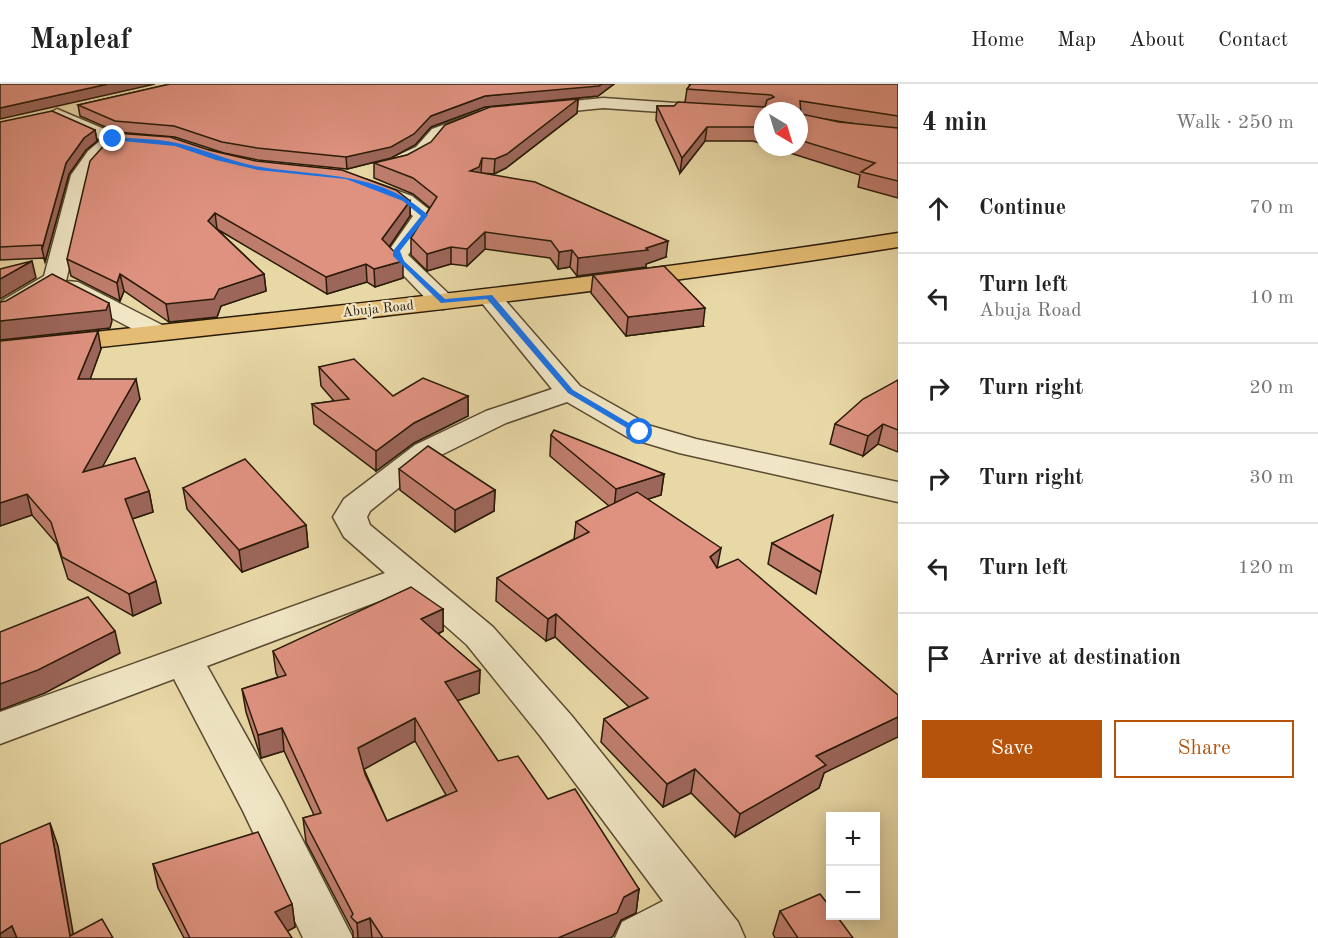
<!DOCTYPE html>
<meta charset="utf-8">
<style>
:root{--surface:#fff;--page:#f6f6f6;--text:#222;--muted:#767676;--line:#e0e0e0;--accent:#b45309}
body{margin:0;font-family:"Old Standard TT",serif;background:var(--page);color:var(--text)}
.controls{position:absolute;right:18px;bottom:18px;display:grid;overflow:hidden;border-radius:0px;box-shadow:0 3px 15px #0003}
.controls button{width:54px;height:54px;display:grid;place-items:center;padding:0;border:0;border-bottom:2px solid var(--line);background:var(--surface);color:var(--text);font:30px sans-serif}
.compass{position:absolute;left:754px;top:18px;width:54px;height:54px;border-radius:50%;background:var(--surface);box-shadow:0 3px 15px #0003;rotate:142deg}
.stop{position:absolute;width:18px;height:18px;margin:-14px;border:4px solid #1a73e8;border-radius:50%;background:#fff}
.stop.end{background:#1a73e8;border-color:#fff;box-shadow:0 2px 6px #0008}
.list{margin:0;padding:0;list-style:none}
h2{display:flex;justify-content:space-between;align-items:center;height:78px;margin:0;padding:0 24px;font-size:26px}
h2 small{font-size:20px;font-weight:400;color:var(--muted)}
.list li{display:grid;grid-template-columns:39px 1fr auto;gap:18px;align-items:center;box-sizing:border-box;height:90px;padding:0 24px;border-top:2px solid var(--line)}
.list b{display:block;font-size:22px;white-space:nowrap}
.list p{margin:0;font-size:20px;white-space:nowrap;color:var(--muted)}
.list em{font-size:20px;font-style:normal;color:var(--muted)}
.actions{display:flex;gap:12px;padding:18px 24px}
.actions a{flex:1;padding:14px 0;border:2px solid var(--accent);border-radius:0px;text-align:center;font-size:21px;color:var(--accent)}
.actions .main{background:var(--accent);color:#fff}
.icon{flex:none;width:33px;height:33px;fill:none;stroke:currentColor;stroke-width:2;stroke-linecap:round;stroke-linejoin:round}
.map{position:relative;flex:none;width:898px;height:854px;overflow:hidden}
header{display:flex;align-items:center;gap:36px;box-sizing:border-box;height:84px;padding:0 30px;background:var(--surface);border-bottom:2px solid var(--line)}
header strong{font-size:28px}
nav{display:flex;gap:33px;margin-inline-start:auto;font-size:21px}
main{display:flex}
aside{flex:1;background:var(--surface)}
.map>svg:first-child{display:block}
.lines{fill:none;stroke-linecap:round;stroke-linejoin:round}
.street-casing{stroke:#5a4a30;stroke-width:3}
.primary-casing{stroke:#2a1b08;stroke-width:3}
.street{fill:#f0e6c5;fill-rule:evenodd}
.primary{fill:#e4bc73;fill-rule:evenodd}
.wall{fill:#c07e6e;stroke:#2a1b08;stroke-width:1.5;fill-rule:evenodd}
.shaded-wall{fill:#9c665a;stroke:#2a1b08;stroke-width:1.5}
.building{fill:#df9280;stroke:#2a1b08;stroke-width:1.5;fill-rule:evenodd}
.route{fill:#1a73e8}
.labels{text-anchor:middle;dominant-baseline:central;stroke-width:4.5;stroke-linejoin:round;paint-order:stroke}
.far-street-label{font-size:14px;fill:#2a1b08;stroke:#f0e6c5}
</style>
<header>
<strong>Mapleaf</strong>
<nav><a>Home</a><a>Map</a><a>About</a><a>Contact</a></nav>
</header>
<main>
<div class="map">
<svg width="898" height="854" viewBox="0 0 898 854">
<rect width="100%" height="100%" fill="#e8d8a6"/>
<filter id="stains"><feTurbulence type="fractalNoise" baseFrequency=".00333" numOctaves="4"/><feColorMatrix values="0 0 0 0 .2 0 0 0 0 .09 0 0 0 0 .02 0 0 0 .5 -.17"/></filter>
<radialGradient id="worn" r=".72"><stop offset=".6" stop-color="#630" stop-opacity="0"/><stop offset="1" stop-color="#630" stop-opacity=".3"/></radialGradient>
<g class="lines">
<g class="street-casing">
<g id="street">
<polygon points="603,14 763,25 769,27 763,27 763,35 603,24 533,31 525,26 533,21"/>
<polygon points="57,25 116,50 154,52 163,57 154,62 117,61 102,75 91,91 66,197 78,198 166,243 170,248 166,253 157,256 148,253 62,208 59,204 9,233 0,235 0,218 44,192 71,91 88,67 101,56 51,34 48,30"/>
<polygon points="479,28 485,29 488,33 485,37 444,53 430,71 392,87 382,81 385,77 416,63 432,45"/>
<polygon points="367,96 412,112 436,131 408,171 452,213 455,218 452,223 443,225 434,223 385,172 413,132 398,120 360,106 357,102 360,98"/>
<polygon points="489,206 498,208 580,302 651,342 696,355 898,398 898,418 679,369 629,354 567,318 506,339 437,373 370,427 367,433 370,441 493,543 571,631 738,838 745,854 615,854 622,838 663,817 541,653 467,561 406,507 207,582 281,714 353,854 303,854 243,727 174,595 0,660 0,628 385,489 344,453 333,433 344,415 415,361 486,327 552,305 477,213 480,208"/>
</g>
</g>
<g class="primary-casing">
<path id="primary" d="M 898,149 L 898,163 C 600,211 300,241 0,274 L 0,258 C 300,226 600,196 898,149 Z"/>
</g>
<use href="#street" class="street"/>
<use href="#primary" class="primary"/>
</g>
<g class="wall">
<polygon points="170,0 614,0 598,12 485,23 431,43 415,61 391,74 347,85 258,76 224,69 175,53 117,48 80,32 78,21"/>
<path d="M 689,0 L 898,0 L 898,114 L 858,103 L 860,91 L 771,63 L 799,63 L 799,27 L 763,27 L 763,60 L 753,57 L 705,57 L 680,89 L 656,36 L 657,22 L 674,22 L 685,18 L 687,5 L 690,1 ZM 818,34 L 856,40 L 839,38 Z"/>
<polygon points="578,15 577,29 506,84 494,90 481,89 666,173 646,180 646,183 577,192 570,183 558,185 550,174 485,165 467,182 451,180 427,187 411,171 411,154 430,124 413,110 374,94 374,79 407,71"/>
<polygon points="0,38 95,46 97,57 86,66 69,90 45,178 44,174 0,176"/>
<polygon points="209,66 410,117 410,132 389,163 403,194 375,203 367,198 327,210 217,145 264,190 266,207 221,222 217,233 169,238 124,207 120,217 71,192 67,175"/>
<polygon points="593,191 703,242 626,252 591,209"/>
<polygon points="0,257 101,265 90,295 140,315 102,383 149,407 153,428 132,435 161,519 133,532 68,495 57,460 32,431 0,442"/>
<polygon points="319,283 393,312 468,312 468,332 414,359 376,387 314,340 312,320 334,317 321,302"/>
<polygon points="898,296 898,368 878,360 863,372 830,360 835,340"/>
<polygon points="551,351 664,390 661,411 648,415 718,484 824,689 819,704 735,753 691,709 663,723 601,658 604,635 629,623 555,553 546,557 496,517 497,494 574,455 576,438 609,422 550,372"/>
<polygon points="399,385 495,406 494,427 455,448 400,406"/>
<polygon points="183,404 306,441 308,463 242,488 187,425"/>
<polygon points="772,459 821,488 816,510 768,480"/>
<path d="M 443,525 L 443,547 L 438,550 L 480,586 L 479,609 L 457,617 L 498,677 L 548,715 L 639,805 L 636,829 L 621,836 L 613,852 L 610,854 L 353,854 L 353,848 L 306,758 L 303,734 L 314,731 L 284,667 L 261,674 L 246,628 L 242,605 L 278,593 L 276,589 L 273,567 ZM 415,657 L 446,711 L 387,737 L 364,685 Z"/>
<polygon points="153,780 292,820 295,843 287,847 292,854 184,854 158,804"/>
<polygon points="780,827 853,854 775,854 773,850"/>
</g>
<g class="shaded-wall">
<polygon points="108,0 155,0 0,35 0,24"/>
<polygon points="602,0 614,0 598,12 485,23 431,43 415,61 391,74 347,85 346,73 431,32 485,12"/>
<polygon points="578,15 577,29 506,84 494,90 495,75"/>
<polygon points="707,43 705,57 680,89 682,74"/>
<polygon points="95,46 97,57 86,66 69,90 45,178 42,165 66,79 84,54"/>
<polygon points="482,74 481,89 479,98 470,87"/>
<polygon points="410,117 410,132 383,172 382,155"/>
<polygon points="215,129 217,145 210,153 208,137"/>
<polygon points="485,148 485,165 467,182 467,165"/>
<polygon points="668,157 666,173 646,180 646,183 577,192 578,174 646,164"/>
<polygon points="451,163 451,180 427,187 427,170"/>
<polygon points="572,166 570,183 558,185 559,168"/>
<polygon points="32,177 36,194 0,215 0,195"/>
<polygon points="403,177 403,194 375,203 374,185"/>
<polygon points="366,180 367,198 327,210 326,193"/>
<polygon points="120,190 124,207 120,217 117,199"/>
<polygon points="264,190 266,207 221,222 217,233 169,238 166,220 219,205"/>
<polygon points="109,219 112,237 110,244 0,256 0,237"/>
<polygon points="705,224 703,242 626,252 628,233"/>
<polygon points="98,247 101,265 83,315 78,295"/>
<polygon points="136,295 140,315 88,409 83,388"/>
<polygon points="468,312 468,332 414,359 376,387 376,367 414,339"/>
<polygon points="883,340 878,360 863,372 868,352"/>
<polygon points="664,390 661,411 614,426 616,405"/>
<polygon points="495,406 494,427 455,448 455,426"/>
<polygon points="149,407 153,428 129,436 125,415"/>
<polygon points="27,410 32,431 0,442 0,419"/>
<polygon points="306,441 308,463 242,488 239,466"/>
<polygon points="721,464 717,485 710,473"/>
<polygon points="156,497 161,519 133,532 129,510"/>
<polygon points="443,525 443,547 422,558 421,535"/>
<polygon points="556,530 555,553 546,557 548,535"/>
<polygon points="115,547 120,569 45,609 0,626 0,600"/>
<polygon points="480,586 479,609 445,621 445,598"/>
<polygon points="898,633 898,653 824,689 819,704 735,753 740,730 816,672"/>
<polygon points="415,634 415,657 359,688 358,664"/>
<polygon points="282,644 284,667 261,674 258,651"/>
<polygon points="695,685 691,709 663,723 667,700"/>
<polygon points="50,739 58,762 74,854 70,854"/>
<polygon points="639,805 636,829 621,836 613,852 610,854 558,854 624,813"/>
<polygon points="292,820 295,843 279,852 275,828"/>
<polygon points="370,834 372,854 358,854 357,839"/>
<polygon points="12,842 17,854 0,854 0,850"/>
</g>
<g class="building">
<polygon points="0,0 108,0 0,24"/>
<polygon points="170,0 602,0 599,2 485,12 431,32 414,50 391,63 346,73 257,64 222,58 174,42 115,37 78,21"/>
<polygon points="691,0 898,0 898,32 800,17 801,30 839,38 898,44 898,97 861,88 875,79 799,56 799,27 763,27 763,45 756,43 707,43 682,74 657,22 674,22 678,18 765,23 767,16 774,13 771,11 687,5"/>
<polygon points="578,15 507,70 495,75 482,74 479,83 470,87 535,98 668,157 646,164 648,166 578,174 572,166 559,168 551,157 485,148 467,165 451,163 427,170 411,154 437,113 413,94 374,79 407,71 431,58 445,41 490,23"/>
<polygon points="52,27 95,46 84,54 66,79 42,165 42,161 0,163 0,38"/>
<polygon points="115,49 170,53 209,66 256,77 342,86 396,106 410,117 382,155 403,177 374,185 366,180 326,193 215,129 208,137 264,190 219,205 214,215 166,220 120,190 117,199 67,175 90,77"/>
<polygon points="32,177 0,195 0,185"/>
<polygon points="664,182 705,224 628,233 593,191"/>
<polygon points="52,190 109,219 106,226 0,237 0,218 6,217"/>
<polygon points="98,247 78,295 136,295 83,388 135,374 149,407 125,415 156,497 129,510 62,473 51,438 27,410 0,419 0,257"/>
<polygon points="354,275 393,312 423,294 468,312 414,339 376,367 312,320 349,315 319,283"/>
<polygon points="898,296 898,346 883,340 868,352 835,340 863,315"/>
<polygon points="554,346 664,390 616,405 551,351"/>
<polygon points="428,362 495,406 455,426 399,385"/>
<polygon points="245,375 306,441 239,466 183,404"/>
<polygon points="637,408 721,464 710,473 717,484 738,475 898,611 898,633 816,672 826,681 740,730 695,685 667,700 604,635 648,614 556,530 548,535 497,494 589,448 576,438"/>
<polygon points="833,431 821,488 772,459"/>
<path d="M 411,503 L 443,525 L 421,535 L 480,586 L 445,598 L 498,677 L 518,672 L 548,715 L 575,705 L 639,805 L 624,813 L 617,829 L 558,854 L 383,854 L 370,834 L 357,839 L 351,833 L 353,830 L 303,734 L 321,729 L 282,644 L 258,651 L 242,605 L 286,591 L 273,567 ZM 415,634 L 457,707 L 387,737 L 365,690 L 358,664 Z"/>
<polygon points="88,513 115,547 38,586 0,600 0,548"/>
<polygon points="50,739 70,852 102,835 113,854 17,854 12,842 0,850 0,760"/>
<polygon points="258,748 292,820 275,828 292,854 190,854 153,780"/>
<polygon points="820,810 831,824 831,831 836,831 853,854 798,854 780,827"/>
</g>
<path class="route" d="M 113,53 C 133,55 156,54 177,59 C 203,65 227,76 255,82 C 315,93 380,86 428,131 L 400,167 L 404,177 L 445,215 L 492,211 L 573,306 L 644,348 L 637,350 L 568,309 L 487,215 L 441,219 L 393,172 L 393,167 L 421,132 L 403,117 L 346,95 L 258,86 L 216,76 L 175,62 L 111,56 Z"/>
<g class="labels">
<g class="far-street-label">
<text transform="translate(378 225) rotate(-6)">Abuja Road</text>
</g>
</g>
<rect width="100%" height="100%" filter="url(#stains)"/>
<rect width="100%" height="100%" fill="url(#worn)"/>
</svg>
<div class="controls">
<button>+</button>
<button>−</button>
</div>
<svg class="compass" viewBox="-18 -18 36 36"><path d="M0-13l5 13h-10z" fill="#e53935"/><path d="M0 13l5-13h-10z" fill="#767676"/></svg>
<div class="stop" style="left:640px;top:348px"></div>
<div class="stop end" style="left:113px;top:55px"></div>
</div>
<aside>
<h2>4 min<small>Walk · 250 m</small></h2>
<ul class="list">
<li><svg class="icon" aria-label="ahead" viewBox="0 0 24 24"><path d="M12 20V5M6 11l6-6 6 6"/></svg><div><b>Continue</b></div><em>70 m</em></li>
<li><svg class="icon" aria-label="left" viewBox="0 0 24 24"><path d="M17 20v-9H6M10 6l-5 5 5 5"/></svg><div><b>Turn left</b><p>Abuja Road</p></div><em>10 m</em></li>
<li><svg class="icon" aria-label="right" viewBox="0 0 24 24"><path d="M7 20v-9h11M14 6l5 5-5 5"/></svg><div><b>Turn right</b></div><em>20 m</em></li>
<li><svg class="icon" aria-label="right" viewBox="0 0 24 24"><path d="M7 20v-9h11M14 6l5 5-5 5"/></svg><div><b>Turn right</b></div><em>30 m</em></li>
<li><svg class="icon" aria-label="left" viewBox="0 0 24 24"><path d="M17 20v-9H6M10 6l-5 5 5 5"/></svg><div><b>Turn left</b></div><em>120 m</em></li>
<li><svg class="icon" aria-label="arrive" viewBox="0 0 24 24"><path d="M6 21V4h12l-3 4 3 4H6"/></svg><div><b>Arrive at destination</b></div></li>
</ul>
<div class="actions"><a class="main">Save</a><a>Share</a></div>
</aside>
</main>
